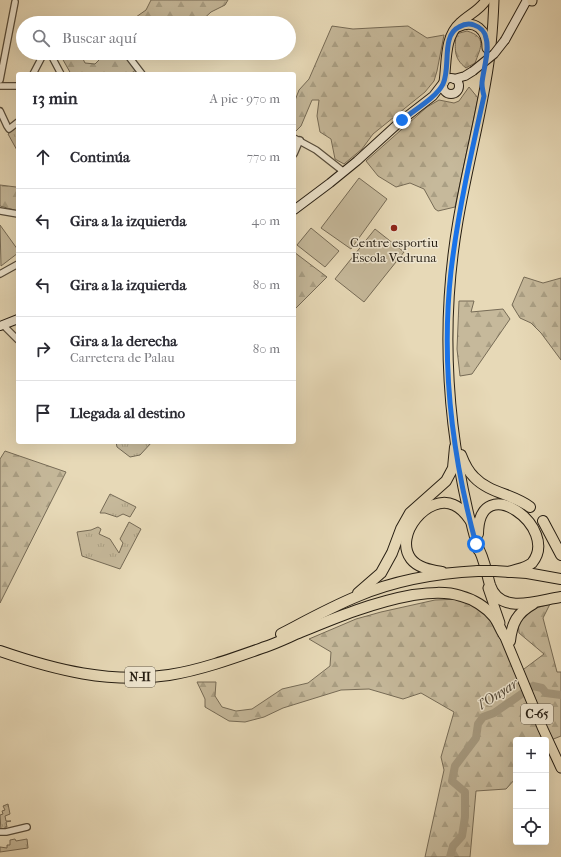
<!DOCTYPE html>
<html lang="es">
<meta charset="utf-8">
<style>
:root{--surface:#fff;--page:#f7f7f7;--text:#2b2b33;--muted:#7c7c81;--line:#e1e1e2}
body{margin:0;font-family:"IM FELL French Canon",serif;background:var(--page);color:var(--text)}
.controls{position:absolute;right:12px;bottom:12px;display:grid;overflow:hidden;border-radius:4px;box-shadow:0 4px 16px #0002}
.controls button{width:36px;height:36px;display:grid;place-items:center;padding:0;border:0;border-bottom:1px solid var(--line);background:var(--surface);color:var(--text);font:20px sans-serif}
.stop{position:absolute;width:12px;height:12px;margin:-9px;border:3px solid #1a73e8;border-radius:50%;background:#fff}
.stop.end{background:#1a73e8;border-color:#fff;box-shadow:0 1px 4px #0008}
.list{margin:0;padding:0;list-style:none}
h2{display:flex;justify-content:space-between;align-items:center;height:52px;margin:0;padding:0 16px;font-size:17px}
h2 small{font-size:13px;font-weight:400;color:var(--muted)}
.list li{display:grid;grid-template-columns:26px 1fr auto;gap:12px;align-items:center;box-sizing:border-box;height:64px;padding:0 16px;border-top:1px solid var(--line)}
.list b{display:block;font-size:15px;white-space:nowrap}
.list p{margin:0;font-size:13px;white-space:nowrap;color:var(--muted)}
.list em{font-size:13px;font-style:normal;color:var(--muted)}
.icon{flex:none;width:22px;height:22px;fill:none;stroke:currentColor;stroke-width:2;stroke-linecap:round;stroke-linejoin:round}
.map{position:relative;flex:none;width:561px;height:857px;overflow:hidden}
.search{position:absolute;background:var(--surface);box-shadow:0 4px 16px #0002;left:16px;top:16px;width:280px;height:44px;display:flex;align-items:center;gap:10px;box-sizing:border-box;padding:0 14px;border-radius:22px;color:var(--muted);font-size:15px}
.panel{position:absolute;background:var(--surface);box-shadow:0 4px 16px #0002;left:16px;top:72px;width:280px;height:372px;border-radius:4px}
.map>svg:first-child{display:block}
.grass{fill:url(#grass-tufts);stroke:#766b56}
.forest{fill:url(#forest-firs);stroke:#766b56}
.pitch{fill:#c6b99b;stroke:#766b56}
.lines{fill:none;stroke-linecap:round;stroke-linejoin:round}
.river{stroke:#a5997f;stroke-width:8}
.street-casing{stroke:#564c3b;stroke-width:8}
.secondary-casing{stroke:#251d12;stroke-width:10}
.primary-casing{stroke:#251d12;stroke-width:11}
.highway-casing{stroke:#251d12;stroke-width:12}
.street{stroke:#efe6d0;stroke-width:5.5}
.secondary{stroke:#efe6d0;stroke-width:8}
.primary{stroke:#e7d9b7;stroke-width:9}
.highway{stroke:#e7d9b7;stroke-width:10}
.secondary-bridge-casing{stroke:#251d12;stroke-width:10;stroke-linecap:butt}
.highway-bridge-casing{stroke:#251d12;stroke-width:12;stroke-linecap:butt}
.secondary-bridge{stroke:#efe6d0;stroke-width:8}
.highway-bridge{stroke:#e7d9b7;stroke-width:10}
.route{stroke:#1a73e8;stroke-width:5}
.poi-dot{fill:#8f2418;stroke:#efe6d0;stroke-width:1.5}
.labels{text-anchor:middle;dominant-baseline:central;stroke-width:3;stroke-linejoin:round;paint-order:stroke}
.shield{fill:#efe6d0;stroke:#62594b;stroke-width:1}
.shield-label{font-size:12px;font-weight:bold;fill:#251d12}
.poi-label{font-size:13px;fill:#251d12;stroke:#efe6d0}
.water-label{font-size:14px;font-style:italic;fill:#524838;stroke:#efe6d0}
</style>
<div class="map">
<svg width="561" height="857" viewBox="0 0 561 857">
<defs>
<pattern id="grass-tufts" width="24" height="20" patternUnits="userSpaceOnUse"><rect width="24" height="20" fill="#c6b99b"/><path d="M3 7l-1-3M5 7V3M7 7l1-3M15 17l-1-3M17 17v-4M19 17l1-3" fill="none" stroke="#aa9f84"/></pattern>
<pattern id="forest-firs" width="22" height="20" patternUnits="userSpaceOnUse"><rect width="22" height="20" fill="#c6b99b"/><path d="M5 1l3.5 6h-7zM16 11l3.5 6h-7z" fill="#aa9f84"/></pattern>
</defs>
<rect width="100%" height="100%" fill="#e7d9b7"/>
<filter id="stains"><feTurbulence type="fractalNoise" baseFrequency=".005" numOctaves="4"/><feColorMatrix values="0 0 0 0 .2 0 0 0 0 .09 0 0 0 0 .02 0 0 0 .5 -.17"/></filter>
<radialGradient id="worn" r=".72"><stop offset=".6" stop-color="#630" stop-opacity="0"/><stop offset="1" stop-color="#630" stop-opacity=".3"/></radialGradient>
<g class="grass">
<polygon points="18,126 18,152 8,134"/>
<polygon points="116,442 152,442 140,455 130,457 117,447"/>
<polygon points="110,494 136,507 130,517 123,514 117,517 105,513 100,513"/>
<polygon points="129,522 141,529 120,569 82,556 77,532 91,530 98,527 101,529 99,534 110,539 119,553 123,543 120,539"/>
<polygon points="8,804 10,814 5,816 6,821 11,821 6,822 7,827 5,827 5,831 1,831 0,815 3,814 2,811 5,810 3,806"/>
<polygon points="15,839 16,841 27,839 28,848 0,852 0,847 7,848 7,845 10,845 10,840"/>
</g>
<g class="forest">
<polygon points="151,0 228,0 225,5 211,12 199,23 138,23 136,17 146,10"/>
<polygon points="332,26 353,29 408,26 427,38 444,35 437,71 434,81 425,92 373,134 362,149 344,164 335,159 331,139 320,132 317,116 319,100 312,100 301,126 296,131 294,130 294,103 299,90 309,79"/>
<path d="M 467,31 C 487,37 481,47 475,63 L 466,68 C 453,58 455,49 456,34 Z"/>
<polygon points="61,53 80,53 85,63 95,64 106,53 122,53 136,70 130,74 71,74 62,58"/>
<polygon points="469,87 478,98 455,207 438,211 435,209 424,189 410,183 396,187 378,176 366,161 427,107 439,100 454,103 459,101"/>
<polygon points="0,185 16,187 18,189 18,211 0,206"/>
<polygon points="294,252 327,277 294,310"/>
<polygon points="524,277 543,283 561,278 561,360 541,333 531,323 520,318 512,305"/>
<polygon points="459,301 474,301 471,312 503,309 510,319 472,374 460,376 457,349"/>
<polygon points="5,451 66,472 0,603 0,459"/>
<path d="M 462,599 C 472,604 483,610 490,618 C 502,632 509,658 516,675 L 544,654 L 519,633 L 518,622 L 533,609 L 550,604 L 543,618 L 557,672 L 561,672 L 561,736 L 546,742 L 546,740 L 516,740 L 516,778 L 506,789 L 476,791 L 470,857 L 425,857 L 444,770 L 441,757 L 454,712 L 421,693 L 403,699 L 369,689 L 341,690 L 283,708 L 264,717 L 245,722 L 229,721 L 205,707 L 205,699 L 197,682 L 216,682 L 215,696 L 222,707 L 236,711 L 252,709 L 282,689 L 308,683 L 330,666 L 331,652 L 309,639 L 356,619 L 381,612 L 435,600 Z"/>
</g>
<g class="pitch">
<polygon points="359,178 387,199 351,249 321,228"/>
<polygon points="0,225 18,250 18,253 1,266"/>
<polygon points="311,228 339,251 325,267 297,245"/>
<polygon points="375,229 404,252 364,302 335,279"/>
</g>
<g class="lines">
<polyline class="river" points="450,857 453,846 462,836 465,817 465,792 452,781 455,766 476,738 478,724 483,717 494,713 533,686 542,688 546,693 561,695"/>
<g class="street-casing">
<g id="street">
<polyline points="126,53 142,74"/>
<polyline points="33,74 43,55 47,54 52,57 61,74"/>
<polyline points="0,80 15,2"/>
<polyline points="0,86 18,86"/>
<polyline points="0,111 7,126 9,129 18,122"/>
<polyline points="294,138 316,150 344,172"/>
<polyline points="294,154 300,140"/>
<polyline points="0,211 18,214"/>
<polyline points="0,274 18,264"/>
<polyline points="3,325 18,340"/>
<polyline points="0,832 6,832 27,827"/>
</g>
</g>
<g class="secondary-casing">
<g id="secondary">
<polyline points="505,40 527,0"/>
<circle cx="451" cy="86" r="8"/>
<polyline points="454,79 465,76 473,71"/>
<polyline points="294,210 330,183 357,161 402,120 433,96 443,83"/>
<polyline points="0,326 18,319"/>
</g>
</g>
<g class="primary-casing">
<g id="primary">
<polyline points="532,1 532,0"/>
<path d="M 458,27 C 475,19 487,30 487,48"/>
<path d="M 444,82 C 447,63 444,37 460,23 C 469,14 479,11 486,0"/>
<path d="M 478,550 C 448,443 439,331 458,221 C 466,174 478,128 486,81 C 491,54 493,27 494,0"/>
<polyline points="488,588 500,623"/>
<polyline points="504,635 542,727 561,768"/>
</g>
</g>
<g class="highway-casing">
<g id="highway">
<path d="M 461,455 C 464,463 468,471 474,477 C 489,493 513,494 530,507"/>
<polyline points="543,521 561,555"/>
<path d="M 478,534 C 479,468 561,528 532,563 C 526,568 517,569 509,572"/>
<path d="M 476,544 C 484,556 486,571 490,585 C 500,616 539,600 561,597"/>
<polyline points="495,571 527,573 561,579"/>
<path d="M 442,572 C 431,570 418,568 411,559 C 393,535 428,493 454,505 C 461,508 466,514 470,520"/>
<polyline points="358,593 381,573 392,553 401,529 410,513 446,481 453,468 455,447"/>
<path d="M 281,634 C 306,621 331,607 358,596 C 396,580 437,573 478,571"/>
<path d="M 510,641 C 512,623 517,613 533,604"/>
<path d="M 0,651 C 55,670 110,684 169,675 C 201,670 234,658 265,647 C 277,643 289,637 301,632 C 337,617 374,602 413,595 C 429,593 445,591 461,596 C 473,599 486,607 494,617 C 498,622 500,629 504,635"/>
</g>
</g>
<use href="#street" class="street"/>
<use href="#secondary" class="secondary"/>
<use href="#primary" class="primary"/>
<use href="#highway" class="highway"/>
<g class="secondary-bridge-casing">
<polyline id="secondary-bridge" points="473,71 494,54 505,40"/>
</g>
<g class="highway-bridge-casing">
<polyline id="highway-bridge" points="478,571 495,571"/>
</g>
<use href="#secondary-bridge" class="secondary-bridge"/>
<use href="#highway-bridge" class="highway-bridge"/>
</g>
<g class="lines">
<path class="route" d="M 402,120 C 414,110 436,98 443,84 C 451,68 441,35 459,27 C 464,24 469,23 474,25 C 480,27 485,32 486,38 C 490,51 483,70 482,83 C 482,87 483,92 484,96 C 471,154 458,212 451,271 C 441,362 452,456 476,544"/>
</g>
<circle class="poi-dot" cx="394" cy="228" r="4"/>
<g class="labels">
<g class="shield">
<rect x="125" y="667" width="30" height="20" rx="3"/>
<rect x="521" y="704" width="32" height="20" rx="3"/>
</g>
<g class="shield-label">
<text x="140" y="677">N-II</text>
<text x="537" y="714">C-65</text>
</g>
<g class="poi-label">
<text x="394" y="242">Centre esportiu<tspan x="394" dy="15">Escola Vedruna</tspan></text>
</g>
<g class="water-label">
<text transform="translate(498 694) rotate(-33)">l'Onyar</text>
</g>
</g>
<rect width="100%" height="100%" filter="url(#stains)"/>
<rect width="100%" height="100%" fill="url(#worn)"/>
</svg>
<div class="controls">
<button>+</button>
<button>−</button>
<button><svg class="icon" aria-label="locate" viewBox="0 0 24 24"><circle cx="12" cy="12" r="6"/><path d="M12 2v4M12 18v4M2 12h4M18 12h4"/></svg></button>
</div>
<div class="stop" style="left:476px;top:544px"></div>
<div class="stop end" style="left:402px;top:120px"></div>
<div class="search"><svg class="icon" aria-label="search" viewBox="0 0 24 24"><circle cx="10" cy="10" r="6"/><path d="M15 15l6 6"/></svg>Buscar aquí</div>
<section class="panel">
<h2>13 min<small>A pie · 970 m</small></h2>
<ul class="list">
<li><svg class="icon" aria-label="ahead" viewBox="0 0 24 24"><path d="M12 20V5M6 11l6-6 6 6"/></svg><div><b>Continúa</b></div><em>770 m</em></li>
<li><svg class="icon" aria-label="left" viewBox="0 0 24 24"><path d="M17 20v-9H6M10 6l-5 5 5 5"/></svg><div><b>Gira a la izquierda</b></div><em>40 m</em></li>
<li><svg class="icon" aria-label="left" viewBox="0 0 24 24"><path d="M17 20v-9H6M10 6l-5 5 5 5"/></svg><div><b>Gira a la izquierda</b></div><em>80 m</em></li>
<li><svg class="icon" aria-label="right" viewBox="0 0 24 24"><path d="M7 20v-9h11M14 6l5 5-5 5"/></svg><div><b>Gira a la derecha</b><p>Carretera de Palau</p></div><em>80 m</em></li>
<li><svg class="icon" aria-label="arrive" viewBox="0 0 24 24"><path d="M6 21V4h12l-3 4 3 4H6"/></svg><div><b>Llegada al destino</b></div></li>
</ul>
</section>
</div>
